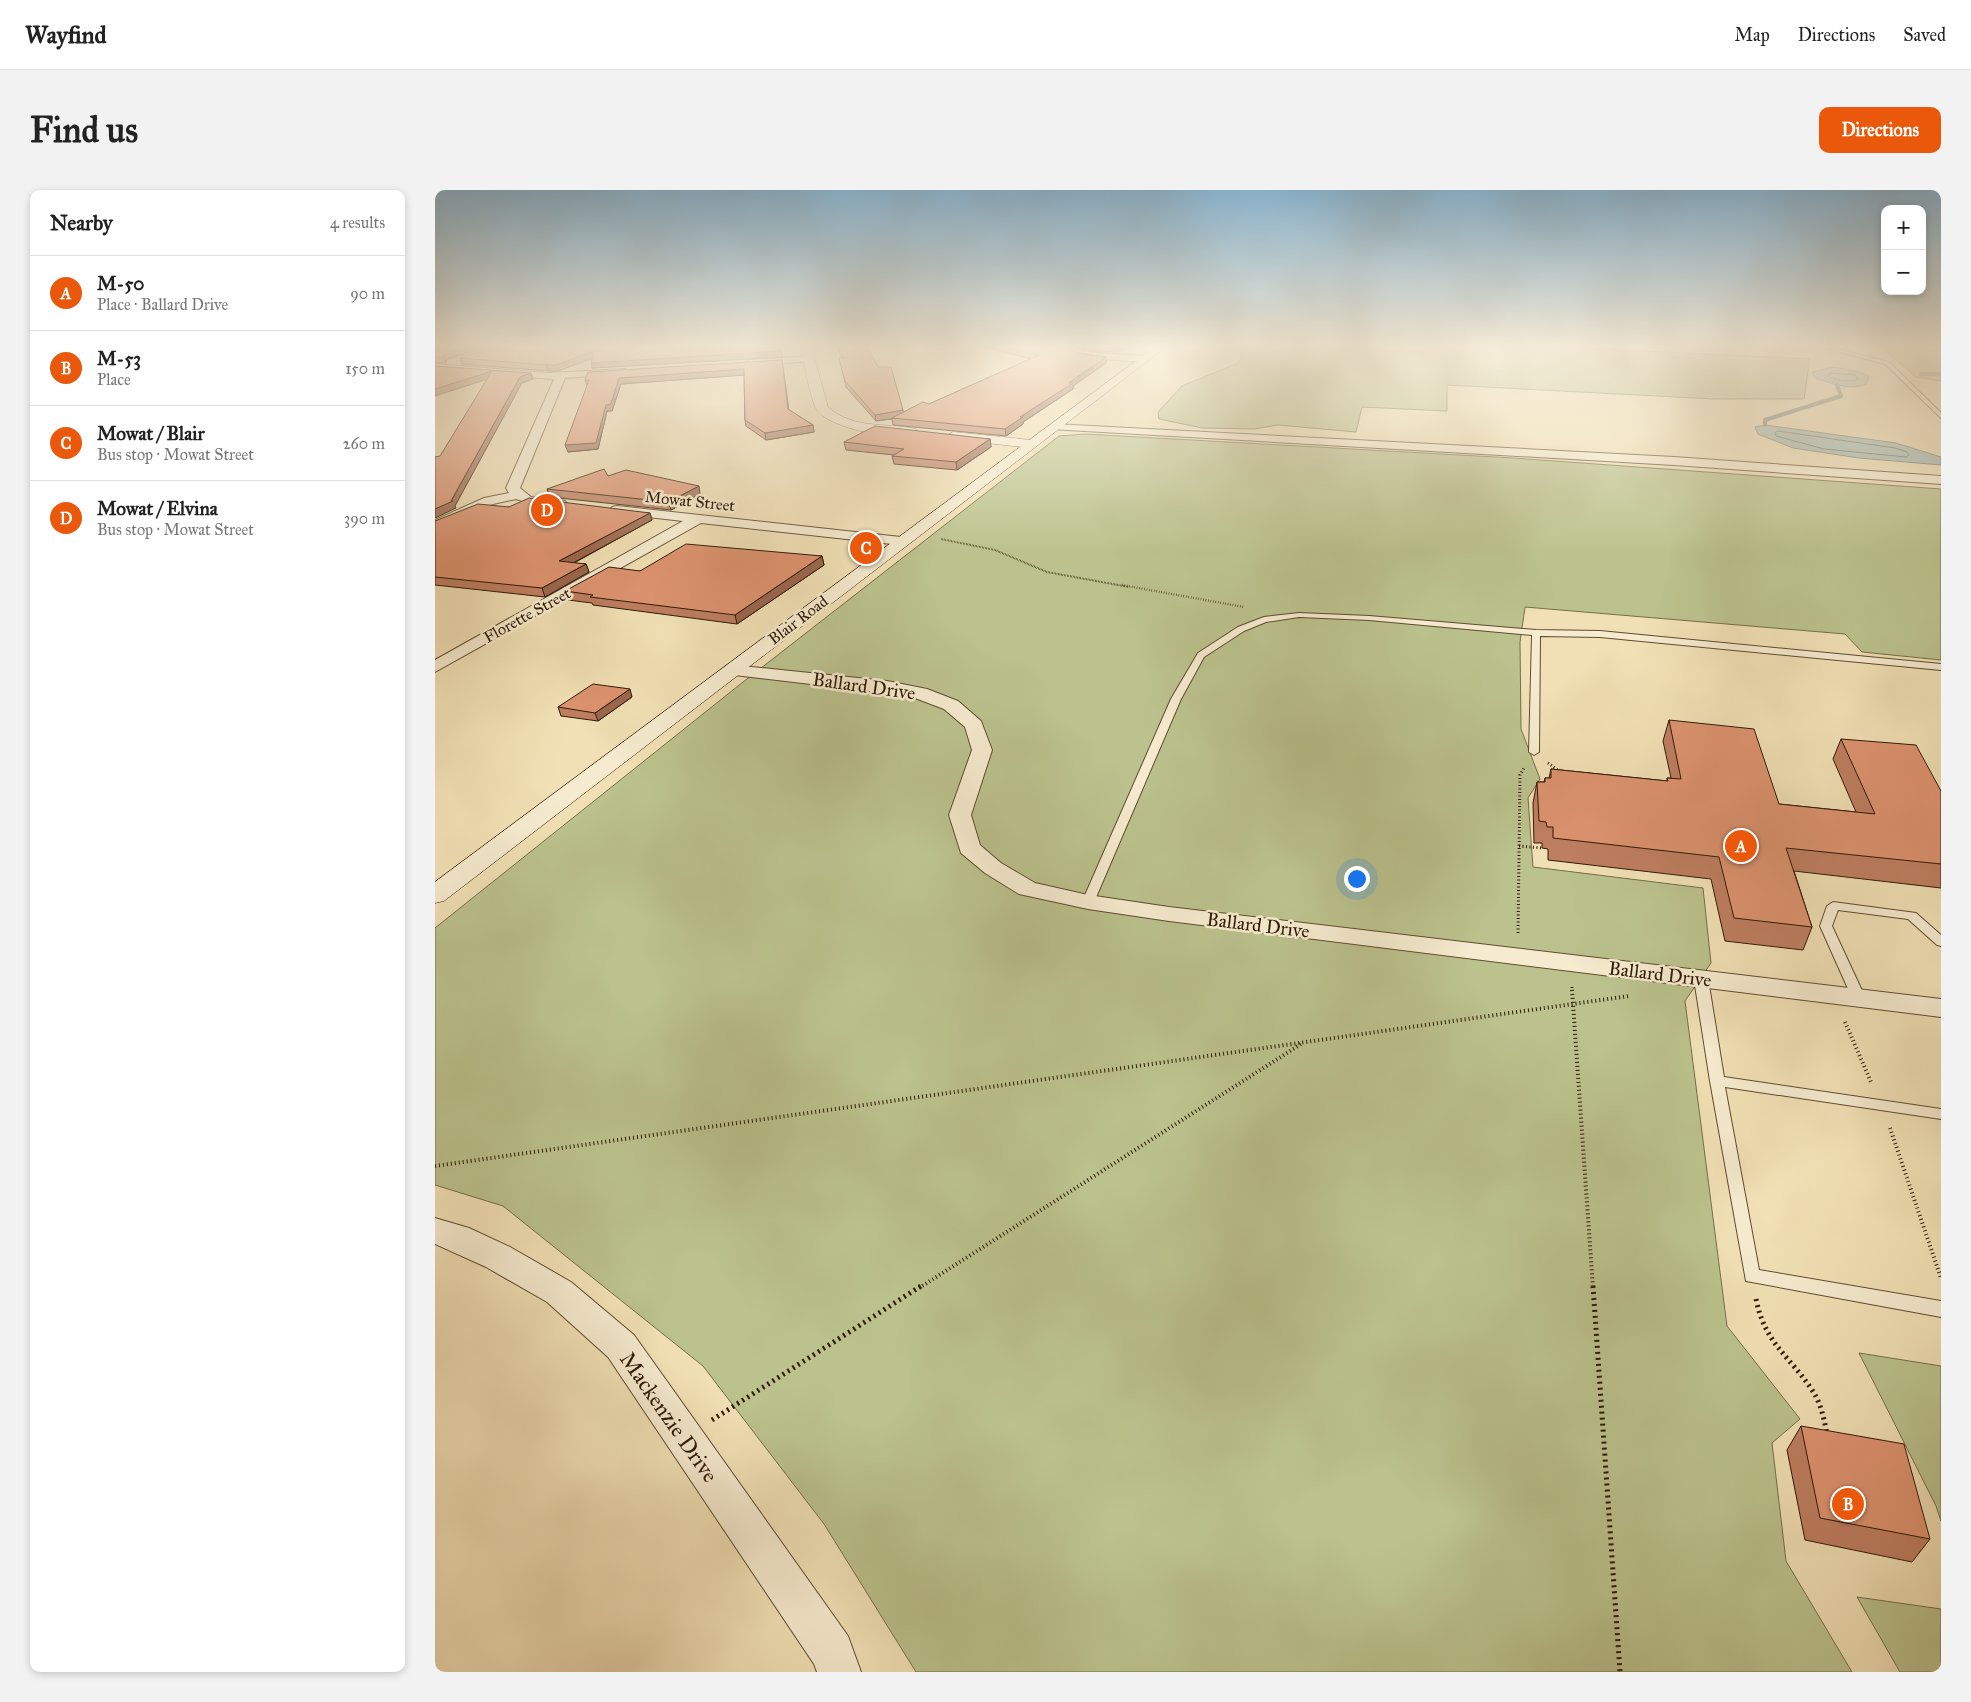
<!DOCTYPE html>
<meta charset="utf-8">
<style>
:root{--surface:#fff;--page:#f2f2f2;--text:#222;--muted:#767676;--line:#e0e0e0;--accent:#ea580c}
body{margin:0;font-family:"IM FELL Great Primer",serif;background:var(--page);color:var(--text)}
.controls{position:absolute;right:15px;top:15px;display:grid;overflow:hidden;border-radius:10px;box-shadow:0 2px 8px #0003}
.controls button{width:45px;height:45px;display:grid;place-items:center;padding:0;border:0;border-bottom:1px solid var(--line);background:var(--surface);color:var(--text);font:25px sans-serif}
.you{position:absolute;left:921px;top:688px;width:18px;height:18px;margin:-12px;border:4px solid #fff;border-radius:50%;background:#1a73e8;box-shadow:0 0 0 8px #1a73e833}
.badge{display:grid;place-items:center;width:32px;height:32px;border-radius:50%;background:var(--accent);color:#fff;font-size:16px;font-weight:700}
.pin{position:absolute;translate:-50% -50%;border:2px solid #fff;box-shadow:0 1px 5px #0006}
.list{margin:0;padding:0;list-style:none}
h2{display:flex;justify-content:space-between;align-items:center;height:65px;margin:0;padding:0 20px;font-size:21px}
h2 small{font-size:16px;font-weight:400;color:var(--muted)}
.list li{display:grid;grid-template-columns:32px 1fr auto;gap:15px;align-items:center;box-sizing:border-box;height:75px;padding:0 20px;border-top:1px solid var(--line)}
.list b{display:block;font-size:19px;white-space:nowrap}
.list p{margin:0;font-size:16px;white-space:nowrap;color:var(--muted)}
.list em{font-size:16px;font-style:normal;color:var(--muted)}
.map{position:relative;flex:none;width:1506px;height:1482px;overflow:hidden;border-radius:10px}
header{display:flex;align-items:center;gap:30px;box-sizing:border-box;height:70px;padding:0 25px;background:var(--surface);border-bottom:1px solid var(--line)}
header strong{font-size:24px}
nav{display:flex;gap:28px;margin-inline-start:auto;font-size:18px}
.intro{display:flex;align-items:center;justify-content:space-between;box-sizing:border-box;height:120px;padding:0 30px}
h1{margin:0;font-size:35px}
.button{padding:12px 22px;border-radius:10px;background:var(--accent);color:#fff;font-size:18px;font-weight:700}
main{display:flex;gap:30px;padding:0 30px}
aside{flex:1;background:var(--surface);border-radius:10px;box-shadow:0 2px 8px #0003}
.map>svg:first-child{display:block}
.green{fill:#bbc28d;stroke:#766e49}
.water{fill:#9dbbb6;stroke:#717a6f}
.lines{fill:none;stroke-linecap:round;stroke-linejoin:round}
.shore{stroke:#666a5e;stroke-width:1}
.stream{stroke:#717a6f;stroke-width:4}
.service-casing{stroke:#604b31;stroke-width:2}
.minor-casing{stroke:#604b31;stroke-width:2}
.tertiary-casing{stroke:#604b31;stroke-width:1}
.secondary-casing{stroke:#301905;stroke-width:1}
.path-far4{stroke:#301905;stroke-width:2;stroke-dasharray:0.5 1;stroke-linecap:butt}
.path-far3{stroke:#301905;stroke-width:2.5;stroke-dasharray:0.5 2;stroke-linecap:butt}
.path-far2{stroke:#301905;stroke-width:3;stroke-dasharray:1 2.5;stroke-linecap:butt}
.path-far1{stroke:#301905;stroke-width:4;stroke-dasharray:1 3;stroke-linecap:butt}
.path{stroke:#301905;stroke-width:5;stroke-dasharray:2 4;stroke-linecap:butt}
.service{fill:#f6ebcf;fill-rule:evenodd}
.minor{fill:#f6ebcf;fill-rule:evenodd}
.tertiary{fill:#f6ebcf;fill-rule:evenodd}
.secondary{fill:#f6ebcf;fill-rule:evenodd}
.wall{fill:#be7e60;stroke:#301905}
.shaded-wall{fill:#9b674e;stroke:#301905}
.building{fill:#dd9370;stroke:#301905}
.labels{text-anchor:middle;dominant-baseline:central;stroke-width:5;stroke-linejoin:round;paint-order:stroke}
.far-street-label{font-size:16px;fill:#301905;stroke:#f6ebcf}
.street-label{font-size:19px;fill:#301905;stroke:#f6ebcf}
.near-street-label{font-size:22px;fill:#301905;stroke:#f6ebcf}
</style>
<header>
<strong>Wayfind</strong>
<nav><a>Map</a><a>Directions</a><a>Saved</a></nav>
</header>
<div class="intro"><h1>Find us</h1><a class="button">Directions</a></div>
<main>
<aside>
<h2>Nearby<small>4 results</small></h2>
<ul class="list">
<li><span class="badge">A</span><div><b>M-50</b><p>Place · Ballard Drive</p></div><em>90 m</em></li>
<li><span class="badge">B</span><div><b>M-53</b><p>Place</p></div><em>150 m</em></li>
<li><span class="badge">C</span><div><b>Mowat / Blair</b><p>Bus stop · Mowat Street</p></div><em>260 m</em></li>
<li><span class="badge">D</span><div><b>Mowat / Elvina</b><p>Bus stop · Mowat Street</p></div><em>390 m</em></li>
</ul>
</aside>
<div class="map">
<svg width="1506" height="1482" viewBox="0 0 1506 1482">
<rect width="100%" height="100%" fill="#f1e0b5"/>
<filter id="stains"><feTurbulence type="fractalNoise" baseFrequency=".004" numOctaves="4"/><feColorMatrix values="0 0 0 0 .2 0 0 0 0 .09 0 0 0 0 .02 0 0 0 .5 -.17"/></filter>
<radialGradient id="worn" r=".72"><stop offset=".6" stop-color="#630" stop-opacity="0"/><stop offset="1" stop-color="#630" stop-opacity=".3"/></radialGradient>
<g class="green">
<polygon points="805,156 1106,156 1375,169 1369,209 1279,209 1012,195 1012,221 927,217 921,242 843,235 819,239 767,238 724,229 723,222 747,196 803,173 807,166"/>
<polygon points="1445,156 1506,156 1506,191 1481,187"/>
<polygon points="650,244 1078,268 1506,299 1506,470 1427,462 1410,444 1090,417 1085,452 1086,539 1105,589 1093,608 1098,677 1268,698 1276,773 1250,811 1292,1136 1365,1229 1337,1253 1351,1371 1417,1482 481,1482 389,1334 268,1176 68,1016 0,995 0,738 303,496 624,246"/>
<polygon points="1424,1163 1506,1176 1506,1331 1501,1316"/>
<polygon points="1422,1407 1506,1419 1506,1482 1465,1482"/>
</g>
<g class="water">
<path d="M 1398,177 L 1421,181 L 1434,186 L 1432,193 C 1419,202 1394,193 1380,188 L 1377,182 Z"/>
<polygon points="1330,235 1461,253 1506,267 1506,275 1424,268 1358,258 1323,244 1320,237"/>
</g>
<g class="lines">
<g class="shore">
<path d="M 1395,183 L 1420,185 L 1423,189 C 1415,193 1403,190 1394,187 Z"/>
<polygon points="1343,241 1460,258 1472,262 1474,265 1471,267 1389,259 1341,246 1340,243"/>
</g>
<g class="stream">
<polyline points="1486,184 1506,184"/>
<polyline points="1330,235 1330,230 1406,206 1402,195"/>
</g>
<g class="service-casing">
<g id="service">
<polygon points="1383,156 1389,156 1454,172 1506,223 1506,228 1450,174"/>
<polygon points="864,423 934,426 1101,440 1165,441 1506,474 1506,480 1165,447 1105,446 1104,562 1099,565 1094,562 1097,445 934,430 864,427 831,432 809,441 769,467 746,509 659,712 653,716 649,715 647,712 736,509 763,463 803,437 829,427"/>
<polygon points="1398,712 1481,723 1506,745 1506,756 1502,755 1473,729 1403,720 1397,736 1430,807 1423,811 1418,810 1385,736 1392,716"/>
<polygon points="1266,785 1273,789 1289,887 1506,919 1506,929 1290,897 1324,1080 1506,1111 1506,1127 1311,1091 1275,891 1259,789"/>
</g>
</g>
<g class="minor-casing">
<g id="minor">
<polygon points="606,156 622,156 651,162 710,166 715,169 710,172 651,168"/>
<polygon points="374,166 379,169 377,171 314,176 309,173 314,170"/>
<polygon points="0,174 113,183 191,179 191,183 187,184 130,188 85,298 96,307 130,311 132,314 130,317 106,317 81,309 58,314 0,339 0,330 49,308 74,303 71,298 119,189 0,180"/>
<polygon points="619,234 1239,267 1506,286 1506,294 1239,275 615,239 613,237"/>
<polygon points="182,316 466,347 473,351 466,355 266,333 0,482 0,470 248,331 177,323 175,320 177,317"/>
<polygon points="297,475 452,491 492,499 523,511 546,531 557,560 536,625 545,655 566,673 600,693 653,705 734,717 1506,809 1506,827 734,731 653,719 584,704 550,683 526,663 514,625 537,560 530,537 509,519 480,508 452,503 291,484 288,480 291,476"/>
<polygon points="0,1028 34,1038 75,1057 136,1092 199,1145 413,1446 426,1482 382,1482 379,1474 173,1167 112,1112 51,1077 0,1054"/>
</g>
</g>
<g class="tertiary-casing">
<g id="tertiary">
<path d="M 366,156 L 376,156 L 393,217 C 419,240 450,232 481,239 L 482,242 L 481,245 C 459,250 395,239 382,220 C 375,210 369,170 366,156 Z"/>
<polygon points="518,242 597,250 604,254 597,258 513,249 512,246"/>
</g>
</g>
<g class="secondary-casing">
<polygon id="secondary" points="721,156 732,156 9,711 0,713 0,692"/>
</g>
<polyline class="path-far4" points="506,349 560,360 612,382 694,397"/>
<polyline class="path-far3" points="687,395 809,417"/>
<g class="path-far2">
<polyline points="1113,573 1124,581"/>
<polyline points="1084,656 1107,658"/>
<polyline points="1083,743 1085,585 1089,578"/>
<polyline points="1137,797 1137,801"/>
</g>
<g class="path-far1">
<polyline points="1137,800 1158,1098"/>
<polyline points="1410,832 1436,892"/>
<polyline points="1455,938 1506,1088"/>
<polyline points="0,976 1194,806"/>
<polyline points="484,1098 866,854"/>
</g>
<g class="path">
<polyline points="1158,1096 1185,1482"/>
<path d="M 1321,1109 C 1330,1154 1354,1165 1377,1200 C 1386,1213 1389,1229 1392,1244"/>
<polyline points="277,1230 486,1096"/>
</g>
<use href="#service" class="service"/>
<use href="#minor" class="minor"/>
<use href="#tertiary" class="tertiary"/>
<use href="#secondary" class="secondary"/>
</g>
<g class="wall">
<polygon points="0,156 57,156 12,169 11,173 0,173"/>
<polygon points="401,156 432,156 443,177 468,220 468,223 494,214 596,169 544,156 618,156 650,164 671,167 671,173 638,196 638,199 588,232 588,234 571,246 458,235 457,229 441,231 411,197 404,168 407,168"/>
<polygon points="629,156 692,156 683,162 651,160"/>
<polygon points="348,167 157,178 157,168 123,181 113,181 27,174 25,168"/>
<polygon points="347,170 354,220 378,235 379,242 331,250 311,236 310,230 309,185 186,194 177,221 172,221 163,259 133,262 152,196 150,190"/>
<polygon points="555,249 556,257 522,280 459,274 457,266 459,265 411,260 409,252"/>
<polygon points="173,286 265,304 236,320 115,307 112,299"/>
<polygon points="74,317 215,323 217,330 139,373 151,374 154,382 110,407 0,395 0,331"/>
<polygon points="387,366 389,375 302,434 158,415 157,413 133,410 130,401 205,381"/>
<polygon points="197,507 163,531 126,526 123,517"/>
<polygon points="1234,530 1344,614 1421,622 1398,569 1406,549 1506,601 1506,698 1359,681 1377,737 1368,760 1290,751 1276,689 1113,670 1113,659 1107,658 1107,653 1099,653 1098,613 1102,592 1109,592 1110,588 1114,588 1116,579 1232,591 1232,588 1236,588 1228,551"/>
<polygon points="1366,1236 1495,1349 1477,1372 1370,1350 1352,1260"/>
</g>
<g class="shaded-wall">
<polygon points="37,156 57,156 12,169 11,173 9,167 10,164"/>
<polygon points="684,156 692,156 683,162 683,157"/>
<polygon points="159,161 161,167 123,181 113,181 111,175"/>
<polygon points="346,161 348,167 157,178 156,173"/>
<polygon points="671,167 671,173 638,196 638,199 588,232 588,234 571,246 570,239 585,227"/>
<polygon points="309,179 310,185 186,194 177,221 172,221 163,259 133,262 130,255 171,215 184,188"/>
<polygon points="57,181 59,187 0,206 0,199"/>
<polygon points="96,183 98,189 87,193 20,316 21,318 0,328 0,319 16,311 85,187"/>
<polygon points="468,220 469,227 441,231 440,225"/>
<polygon points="378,235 379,242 331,250 330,243"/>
<polygon points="555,249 556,257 522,280 521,272"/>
<polygon points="264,296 265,304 236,320 233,312"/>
<polygon points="215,323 217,330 127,379 124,371"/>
<polygon points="387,366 389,375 302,434 300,425"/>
<polygon points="151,374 154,382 110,407 107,398"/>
<polygon points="195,499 197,507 163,531 160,523"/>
</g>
<g class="building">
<polygon points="0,156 37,156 10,164 9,167 0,167"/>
<polygon points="61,156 345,156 346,161 156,173 159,161 121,175 111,175 25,168"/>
<polygon points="403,156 432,156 443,177 456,177 468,220 440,225 410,191 404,168 409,168"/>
<polygon points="566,156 618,156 650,164 671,167 634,193 638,193 585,227 588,227 570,239 457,228 488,212 494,214 604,165"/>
<polygon points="347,170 353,219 378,235 330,243 310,230 309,179 184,188 176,214 171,215 161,253 130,255 154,190 150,190 153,182"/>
<polygon points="0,176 96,183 85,187 16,311 18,311 0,319 0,267 5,266 57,181 0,199"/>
<polygon points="440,236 555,249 521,272 457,266 469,259 409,252"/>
<polygon points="169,279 173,286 191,280 264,296 233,312 112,299"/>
<polygon points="94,308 215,323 124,371 151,374 107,398 0,387 0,331 43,314 74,317"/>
<polygon points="251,354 387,366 300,425 155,407 158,405 130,401 174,377 205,381"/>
<polygon points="158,494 195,499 160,523 123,517"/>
<polygon points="1234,530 1319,539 1344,614 1440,624 1406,549 1481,555 1506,601 1506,674 1351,658 1377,737 1299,728 1284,667 1118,648 1118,637 1112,637 1111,632 1104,631 1102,592 1110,592 1110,588 1116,588 1116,579 1233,591 1232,588 1246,589"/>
<polygon points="1366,1236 1469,1254 1495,1349 1385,1328"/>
</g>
<linearGradient id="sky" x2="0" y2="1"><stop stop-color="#8ab7d4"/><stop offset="0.43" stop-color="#f9f1de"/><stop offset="1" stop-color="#f9f1de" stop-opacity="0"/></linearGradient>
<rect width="1506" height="363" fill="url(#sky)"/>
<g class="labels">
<g class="far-street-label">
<text transform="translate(255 311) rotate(6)">Mowat Street</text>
<text transform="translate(92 425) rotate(-29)">Florette Street</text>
<text transform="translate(363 430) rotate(-37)">Blair Road</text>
</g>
<g class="street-label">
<text transform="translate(429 496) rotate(8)">Ballard Drive</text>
<text transform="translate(823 735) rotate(7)">Ballard Drive</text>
<text transform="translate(1225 784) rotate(7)">Ballard Drive</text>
</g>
<g class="near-street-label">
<text transform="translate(234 1227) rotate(55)">Mackenzie Drive</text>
</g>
</g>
<rect width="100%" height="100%" filter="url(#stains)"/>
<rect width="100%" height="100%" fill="url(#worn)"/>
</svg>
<div class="controls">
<button>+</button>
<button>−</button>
</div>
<div class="you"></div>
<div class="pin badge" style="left:1306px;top:656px">A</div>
<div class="pin badge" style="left:1413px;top:1314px">B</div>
<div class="pin badge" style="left:431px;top:358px">C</div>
<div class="pin badge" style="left:112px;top:320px">D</div>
</div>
</main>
